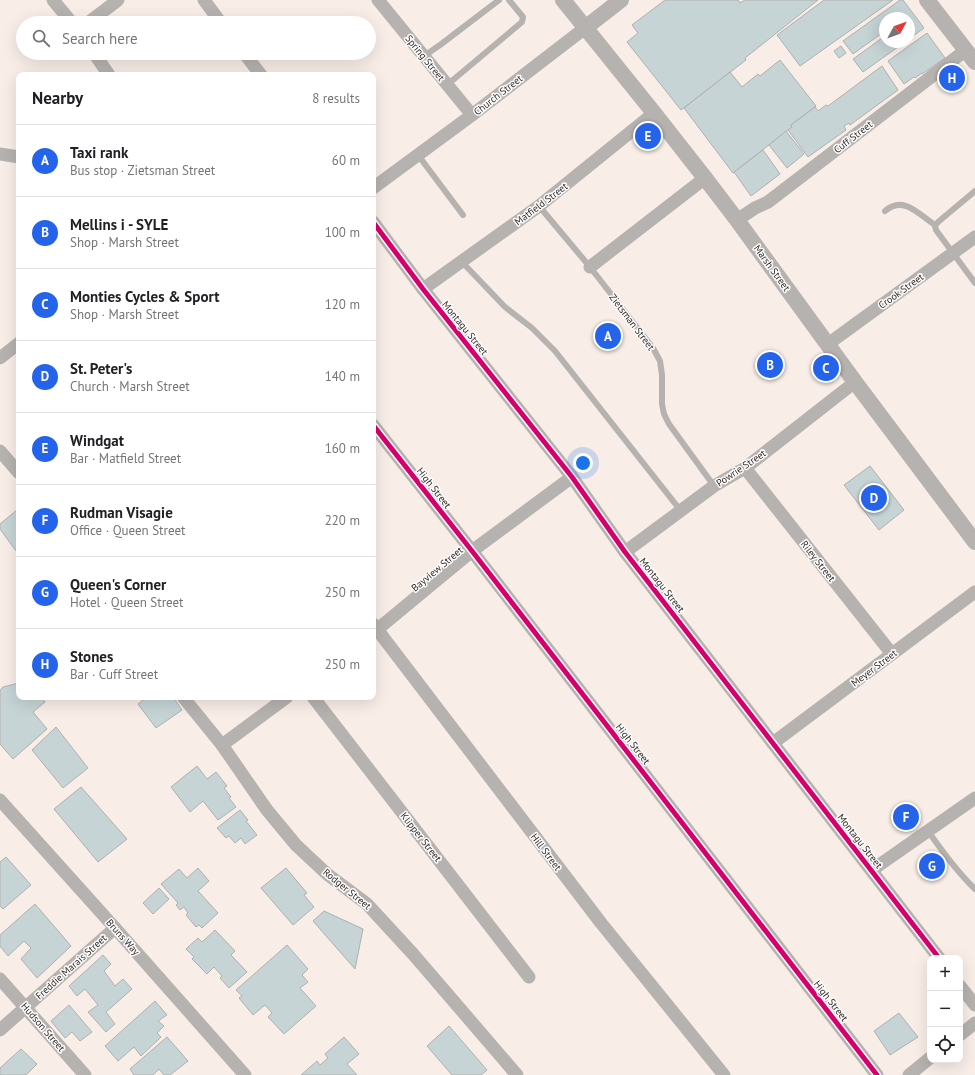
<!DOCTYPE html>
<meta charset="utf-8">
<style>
:root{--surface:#fff;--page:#f2f2f2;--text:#202124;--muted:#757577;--line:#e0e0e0;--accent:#2563eb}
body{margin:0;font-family:"PT Sans",sans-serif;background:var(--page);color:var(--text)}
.controls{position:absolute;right:12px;bottom:12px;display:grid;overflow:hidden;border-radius:8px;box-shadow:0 4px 16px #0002}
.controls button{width:36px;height:36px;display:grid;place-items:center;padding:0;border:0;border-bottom:1px solid var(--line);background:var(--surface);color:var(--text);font:20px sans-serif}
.compass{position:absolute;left:879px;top:12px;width:36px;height:36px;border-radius:50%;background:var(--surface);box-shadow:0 4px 16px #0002;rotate:49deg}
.you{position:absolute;left:583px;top:463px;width:14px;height:14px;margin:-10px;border:3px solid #fff;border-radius:50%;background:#1a73e8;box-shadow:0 0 0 6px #1a73e833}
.badge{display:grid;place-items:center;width:26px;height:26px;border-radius:50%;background:var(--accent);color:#fff;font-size:13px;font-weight:700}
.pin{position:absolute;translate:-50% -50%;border:2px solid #fff;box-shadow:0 1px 4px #0006}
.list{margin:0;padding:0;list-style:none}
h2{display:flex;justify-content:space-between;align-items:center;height:52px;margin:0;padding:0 16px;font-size:17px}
h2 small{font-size:13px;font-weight:400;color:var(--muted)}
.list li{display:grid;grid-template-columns:26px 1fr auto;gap:12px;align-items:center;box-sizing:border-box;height:72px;padding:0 16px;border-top:1px solid var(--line)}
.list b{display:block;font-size:15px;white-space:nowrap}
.list p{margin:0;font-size:13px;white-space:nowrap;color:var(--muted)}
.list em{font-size:13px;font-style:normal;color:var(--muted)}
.icon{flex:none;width:22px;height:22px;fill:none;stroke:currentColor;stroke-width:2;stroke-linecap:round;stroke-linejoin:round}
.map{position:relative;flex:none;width:975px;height:1075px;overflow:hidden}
.search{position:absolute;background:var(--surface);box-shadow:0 4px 16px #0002;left:16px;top:16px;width:360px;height:44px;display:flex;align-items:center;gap:10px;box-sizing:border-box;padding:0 14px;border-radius:22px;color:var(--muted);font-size:15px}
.panel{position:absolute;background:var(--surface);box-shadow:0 4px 16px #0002;left:16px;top:72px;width:360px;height:628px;border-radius:8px}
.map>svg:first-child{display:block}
.building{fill:#c6d4d5;stroke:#b0b0af}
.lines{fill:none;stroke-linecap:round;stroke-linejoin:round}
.service{stroke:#b6b2af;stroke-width:6}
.minor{stroke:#b6b2af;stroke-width:13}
.tertiary{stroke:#b6b2af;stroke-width:16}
.cycleway-casing{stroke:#fcfcfc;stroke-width:8}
.cycleway{stroke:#d6006c;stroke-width:5}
.labels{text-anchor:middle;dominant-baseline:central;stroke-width:3;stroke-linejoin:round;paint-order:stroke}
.street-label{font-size:10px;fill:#332a25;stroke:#fcfcfc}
</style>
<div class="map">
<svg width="975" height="1075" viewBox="0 0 975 1075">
<rect width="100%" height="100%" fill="#f8ede7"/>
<g class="building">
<polygon points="665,0 738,0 740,3 745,0 818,0 745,58 746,60 681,110 627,42 638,33 632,25"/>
<polygon points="824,0 893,0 800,66 777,35"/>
<polygon points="900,0 903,0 924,28 909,39 909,18 885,18 885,31 853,54 843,41"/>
<polygon points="927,33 945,58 922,74 922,73 915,78 914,77 904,84 888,61"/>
<polygon points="885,36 885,42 905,42 863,72 853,59"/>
<polygon points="841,46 846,53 839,58 834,51"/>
<polygon points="780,60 816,106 791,125 792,127 733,173 684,108 730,72 742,87 758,74 760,76"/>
<polygon points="882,66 898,90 850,125 849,123 844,126 846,130 808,157 788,130 792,127 791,125 815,107 818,111 826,105 828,106"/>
<polygon points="786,131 804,154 787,168 769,145"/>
<polygon points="763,150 780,174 751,196 734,172"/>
<polygon points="870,466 904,510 879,530 844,485"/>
<polygon points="17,510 19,513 19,555 0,529 0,524"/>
<polygon points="19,683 19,697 41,697 45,702 33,712 47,729 13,759 0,744 0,690 3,687"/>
<polygon points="147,697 173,697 182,710 156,728 138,704"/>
<polygon points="56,727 88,768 63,788 32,750"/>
<polygon points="197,766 207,779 216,772 227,786 224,788 231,797 229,798 236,807 218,820 203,801 190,812 171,787"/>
<polygon points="81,787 127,839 98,862 54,809"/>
<polygon points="240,810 248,820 246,821 257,835 245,844 241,838 235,843 229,836 226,838 217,828"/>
<polygon points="6,857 31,885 3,909 0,906 0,862"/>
<polygon points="198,868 209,881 198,891 218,913 202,928 199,925 196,927 186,915 188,913 184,907 180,910 176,905 178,903 161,884 179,869 187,878"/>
<polygon points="286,868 307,893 304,895 314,907 293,925 261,888"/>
<polygon points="159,888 169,899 153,914 143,903"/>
<polygon points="35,904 71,946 37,978 21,959 31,948 24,941 8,956 0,946 0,935"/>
<polygon points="324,911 363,929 355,969 313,921"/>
<polygon points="215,930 235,951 231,955 247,972 229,988 220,978 222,976 214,967 207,974 192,959 194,957 186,949 198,938 202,942"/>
<polygon points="287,945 308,969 302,975 308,982 300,988 316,1006 284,1034 268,1017 272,1013 265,1005 253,1015 239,998 242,996 236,990"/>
<polygon points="103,955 111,964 104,971 115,986 123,979 132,989 106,1012 115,1024 106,1032 88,1012 98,1005 85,989 77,996 69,986"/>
<polygon points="155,1001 167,1015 158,1021 164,1026 157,1033 161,1037 141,1056 134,1047 118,1061 105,1046"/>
<polygon points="69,1005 92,1032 80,1041 72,1032 65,1038 51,1021"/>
<polygon points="899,1013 918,1037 890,1055 874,1031"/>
<polygon points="449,1026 487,1070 481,1075 452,1075 427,1046"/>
<polygon points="167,1037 188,1061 170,1075 164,1075 159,1069 153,1075 134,1075 130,1069"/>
<polygon points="344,1037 359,1054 347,1064 357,1075 301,1075 317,1061 320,1065 328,1058 325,1054"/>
<polygon points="21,1049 37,1064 26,1075 0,1075 0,1068"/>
</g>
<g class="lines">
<g class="service">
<polyline points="424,56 440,45 499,0"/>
<polyline points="447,85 522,22 523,17 509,0"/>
<polyline points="418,155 463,215"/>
<polyline points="975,191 938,222 935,226 936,230 975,283"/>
<polyline points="539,206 590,267 653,348 660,361 662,375 662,404 664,414 669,424 714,486"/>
<path d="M 885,211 C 904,195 918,214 935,225"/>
<polyline points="462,262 505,307 532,328 555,351 681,511"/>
<path d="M 928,831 C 942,851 957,872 975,889"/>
</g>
<g class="minor">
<polyline points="53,0 72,23"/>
<polyline points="204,0 221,23"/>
<polyline points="378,0 472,115"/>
<polyline points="88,23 118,0"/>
<polyline points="94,53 109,75"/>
<polyline points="244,53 261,75"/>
<polyline points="0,154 19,157"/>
<polyline points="373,188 472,115 585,28"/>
<polyline points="737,220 755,208 768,202 966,50"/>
<polyline points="373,222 423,289 572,477 625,552 939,958"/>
<polyline points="590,267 705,178"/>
<polyline points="423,289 539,206 654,113"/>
<polyline points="828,344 975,237"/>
<polyline points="0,358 19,343"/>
<polyline points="373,425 472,551 877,1075"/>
<polyline points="0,451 19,473"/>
<polyline points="745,468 892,654"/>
<polyline points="625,552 714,486 745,468 855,382"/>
<polyline points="373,624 601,923 724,1075"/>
<polyline points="373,633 472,551 572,477"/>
<polyline points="183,697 222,745 267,810 296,845 327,874 367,904 413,954 517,1075"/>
<polyline points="313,697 529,977"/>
<polyline points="773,743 975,592"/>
<polyline points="222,745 287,697"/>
<polyline points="0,800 115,928 245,1075"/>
<polyline points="872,870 975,798"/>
<polyline points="0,979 85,1075"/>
<polyline points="960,986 975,1005"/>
<polyline points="0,1030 115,928"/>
<polyline points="960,1035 975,1023"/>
<polyline points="909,1075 930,1058"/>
</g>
<g class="tertiary">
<polyline points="563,0 654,113 705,178 737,220 855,382 975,542"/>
<polyline points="927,0 975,62"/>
<polyline points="585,28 621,0"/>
</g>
<g class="cycleway-casing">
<g id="cycleway">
<polyline points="373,222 423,289 572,477 625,552 939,958"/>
<polyline points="373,425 472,551 877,1075"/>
</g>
</g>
<use href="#cycleway" class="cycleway"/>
</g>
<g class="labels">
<g class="street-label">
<text transform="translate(425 58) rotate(51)">Spring Street</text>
<text transform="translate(498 95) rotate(-38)">Church Street</text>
<text transform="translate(853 137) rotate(-38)">Cuff Street</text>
<text transform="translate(541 204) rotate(-37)">Matfield Street</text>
<text transform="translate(772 268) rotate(54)">Marsh Street</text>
<text transform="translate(901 291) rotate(-36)">Crook Street</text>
<text transform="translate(632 322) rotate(53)">Zietsman Street</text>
<text transform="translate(465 328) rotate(51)">Montagu Street</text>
<text transform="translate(741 468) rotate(-34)">Powrie Street</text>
<text transform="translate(434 488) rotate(52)">High Street</text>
<text transform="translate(818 561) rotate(52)">Riley Street</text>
<text transform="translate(437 569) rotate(-40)">Bayview Street</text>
<text transform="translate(662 585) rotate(52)">Montagu Street</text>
<text transform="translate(874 668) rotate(-37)">Meyer Street</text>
<text transform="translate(633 744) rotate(52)">High Street</text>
<text transform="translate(421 837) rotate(52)">Klipper Street</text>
<text transform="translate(860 841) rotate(52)">Montagu Street</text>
<text transform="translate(546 852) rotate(53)">Hill Street</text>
<text transform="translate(347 889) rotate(39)">Rodger Street</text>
<text transform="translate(123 937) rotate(48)">Bruns Way</text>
<text transform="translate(71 967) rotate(-42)">Freddie Marais Street</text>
<text transform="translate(831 1001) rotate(52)">High Street</text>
<text transform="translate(43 1027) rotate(49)">Hudson Street</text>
</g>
</g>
</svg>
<div class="controls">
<button>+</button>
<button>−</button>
<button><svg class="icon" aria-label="locate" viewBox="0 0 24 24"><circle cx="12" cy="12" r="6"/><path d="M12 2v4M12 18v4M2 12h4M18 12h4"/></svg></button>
</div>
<svg class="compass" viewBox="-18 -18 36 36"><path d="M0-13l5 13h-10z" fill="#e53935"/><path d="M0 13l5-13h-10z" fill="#757577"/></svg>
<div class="you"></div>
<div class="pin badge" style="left:608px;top:336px">A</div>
<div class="pin badge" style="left:770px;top:365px">B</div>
<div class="pin badge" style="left:826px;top:368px">C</div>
<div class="pin badge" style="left:874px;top:498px">D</div>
<div class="pin badge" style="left:648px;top:136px">E</div>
<div class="pin badge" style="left:906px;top:817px">F</div>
<div class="pin badge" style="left:932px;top:866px">G</div>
<div class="pin badge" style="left:952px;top:78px">H</div>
<div class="search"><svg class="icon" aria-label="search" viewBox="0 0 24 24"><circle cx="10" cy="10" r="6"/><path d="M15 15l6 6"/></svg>Search here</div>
<section class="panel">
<h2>Nearby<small>8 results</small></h2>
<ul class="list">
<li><span class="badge">A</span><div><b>Taxi rank</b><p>Bus stop · Zietsman Street</p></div><em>60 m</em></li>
<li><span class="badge">B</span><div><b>Mellins i - SYLE</b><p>Shop · Marsh Street</p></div><em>100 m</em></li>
<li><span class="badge">C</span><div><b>Monties Cycles &amp; Sport</b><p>Shop · Marsh Street</p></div><em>120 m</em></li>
<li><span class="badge">D</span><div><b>St. Peter's</b><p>Church · Marsh Street</p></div><em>140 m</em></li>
<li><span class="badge">E</span><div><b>Windgat</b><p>Bar · Matfield Street</p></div><em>160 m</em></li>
<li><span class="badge">F</span><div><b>Rudman Visagie</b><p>Office · Queen Street</p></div><em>220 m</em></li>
<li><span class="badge">G</span><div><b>Queen's Corner</b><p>Hotel · Queen Street</p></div><em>250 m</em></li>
<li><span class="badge">H</span><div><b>Stones</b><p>Bar · Cuff Street</p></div><em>250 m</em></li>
</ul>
</section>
</div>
